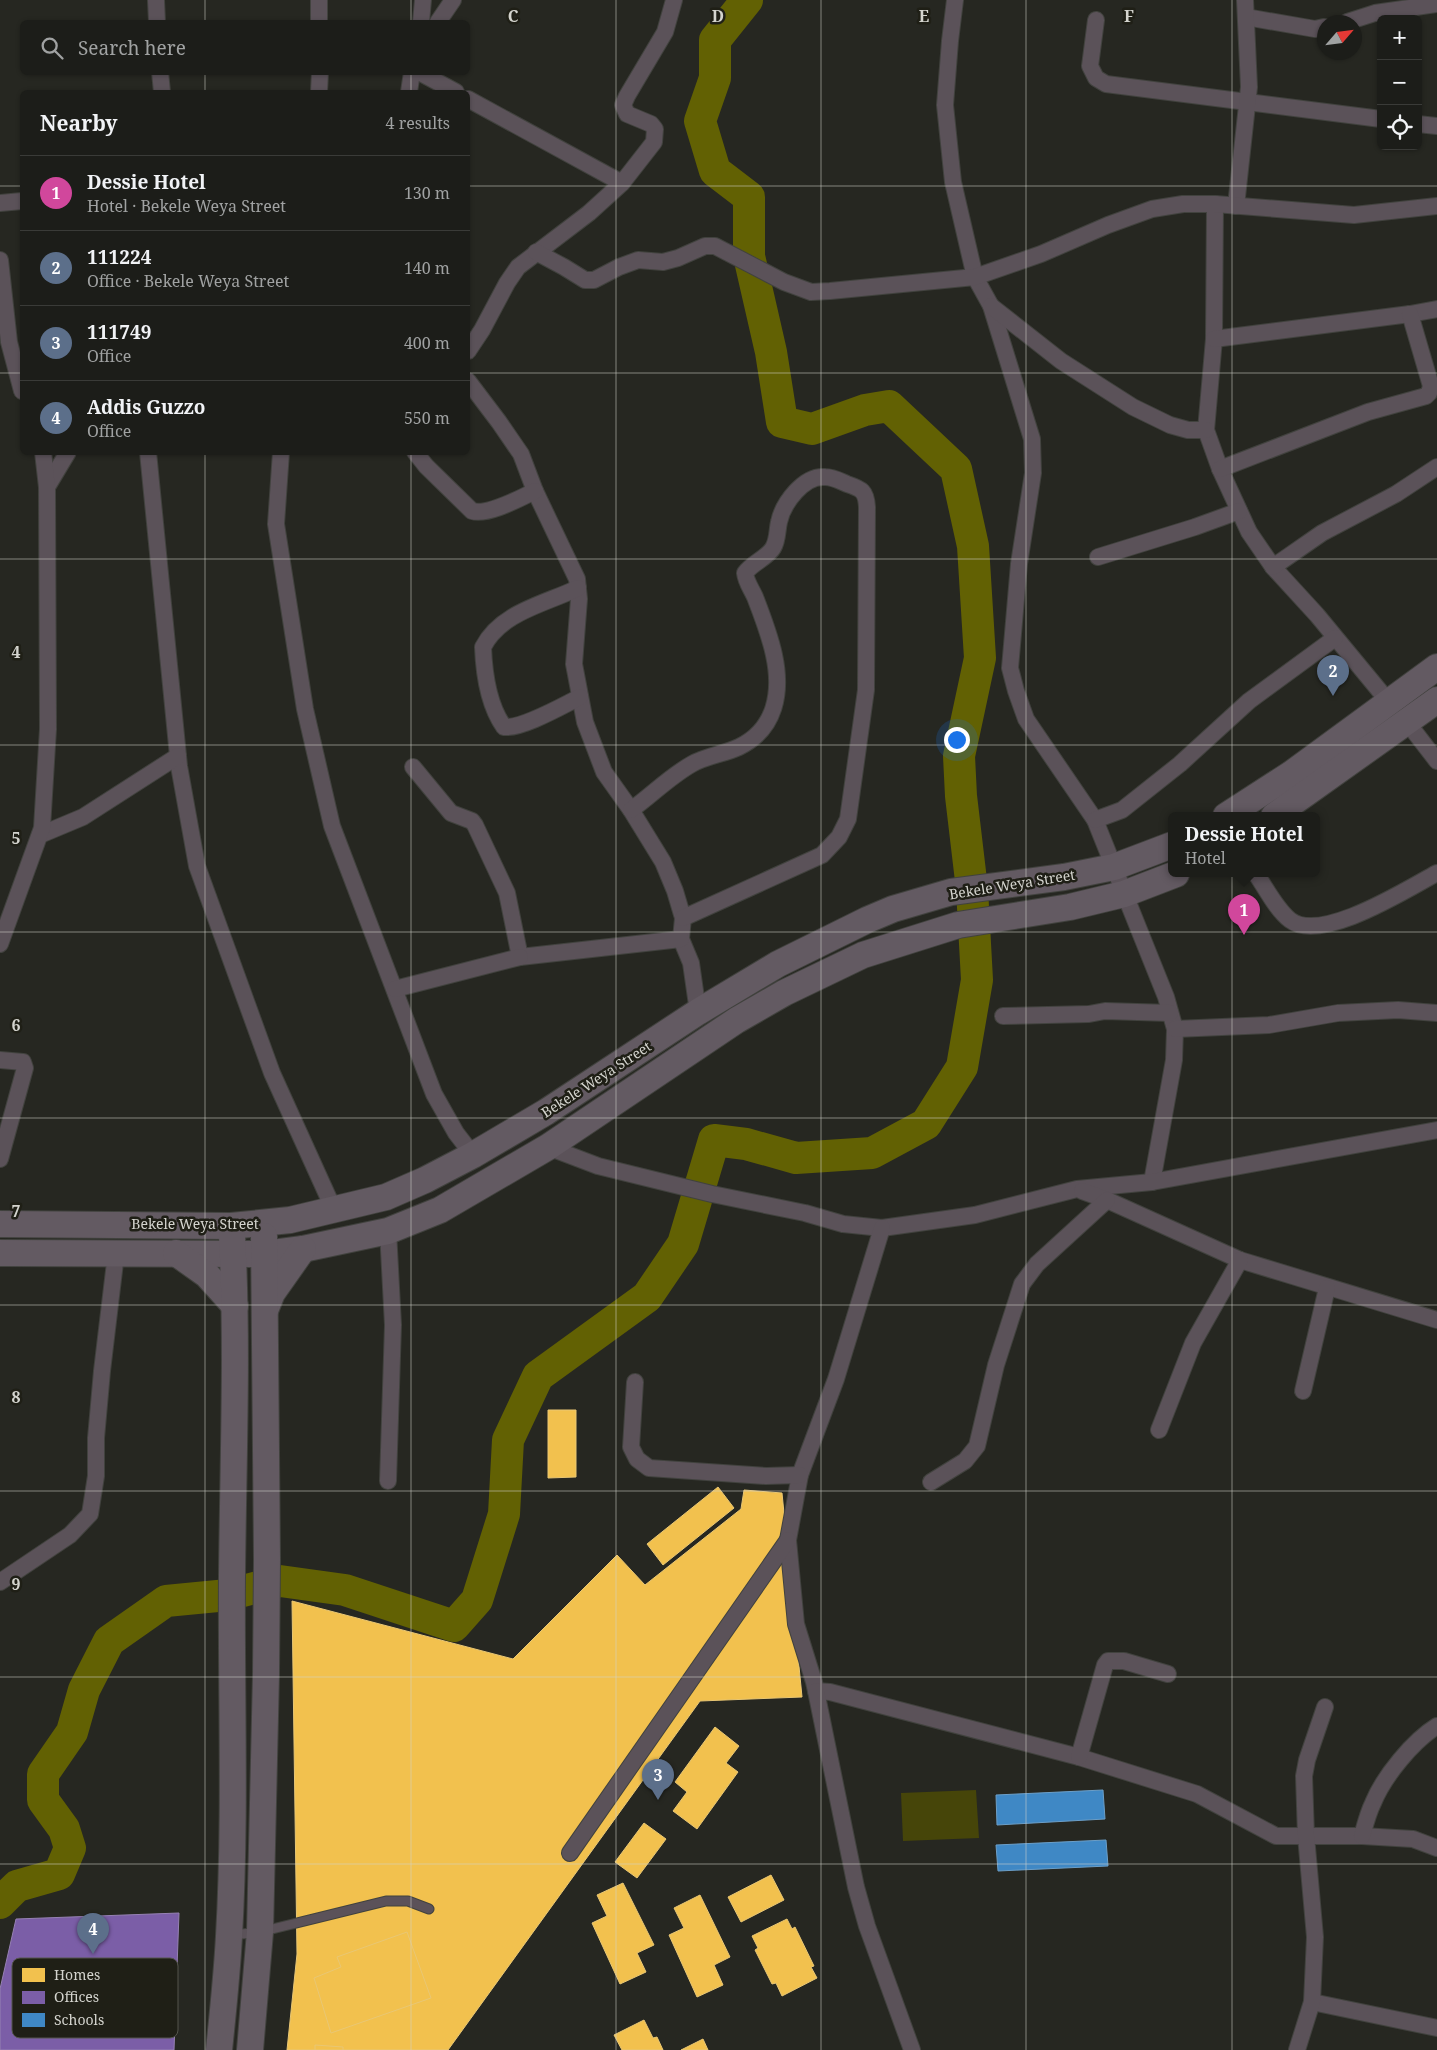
<!DOCTYPE html>
<meta charset="utf-8">
<style>
:root{--surface:#1c1d19;--page:#252622;--text:#f1f3f6;--muted:#a0a2a2;--line:#3a3b38;--accent:#0f766e}
body{margin:0;font-family:"Noto Serif",serif;background:var(--page);color:var(--text)}
.controls{position:absolute;right:15px;top:15px;display:grid;overflow:hidden;border-radius:8px;box-shadow:0 1px 4px #0004}
.controls button{width:45px;height:45px;display:grid;place-items:center;padding:0;border:0;border-bottom:1px solid var(--line);background:var(--surface);color:var(--text);font:25px sans-serif}
.compass{position:absolute;left:1317px;top:15px;width:45px;height:45px;border-radius:50%;background:var(--surface);box-shadow:0 1px 4px #0004;rotate:62deg}
.you{position:absolute;left:956px;top:739px;width:18px;height:18px;margin:-12px;border:4px solid #fff;border-radius:50%;background:#1a73e8;box-shadow:0 0 0 8px #1a73e833}
.badge{display:grid;place-items:center;width:32px;height:32px;border-radius:50%;background:var(--accent);color:#fff;font-size:16px;font-weight:700}
.pin{position:absolute;translate:-50% -41px;filter:drop-shadow(0 1px 2px #0008)}
.pin::after{content:'';position:absolute;top:26px;width:18px;height:15px;background:inherit;clip-path:polygon(0 0,100% 0,50% 100%)}
.popup{position:absolute;left:1168px;top:812px;width:152px;height:65px;box-sizing:border-box;display:grid;place-content:center;border-radius:8px;background:var(--surface);filter:drop-shadow(0 1px 4px #0005);font-size:16px;white-space:nowrap;color:var(--muted)}
.popup b{font-size:19px;color:var(--text)}
.popup::after{content:'';position:absolute;left:50%;top:100%;margin-left:-10px;border:10px solid transparent;border-top-color:var(--surface)}
.list{margin:0;padding:0;list-style:none}
h2{display:flex;justify-content:space-between;align-items:center;height:65px;margin:0;padding:0 20px;font-size:21px}
h2 small{font-size:16px;font-weight:400;color:var(--muted)}
.list li{display:grid;grid-template-columns:32px 1fr auto;gap:15px;align-items:center;box-sizing:border-box;height:75px;padding:0 20px;border-top:1px solid var(--line)}
.list b{display:block;font-size:19px;white-space:nowrap}
.list p{margin:0;font-size:16px;white-space:nowrap;color:var(--muted)}
.list em{font-size:16px;font-style:normal;color:var(--muted)}
.icon{flex:none;width:28px;height:28px;fill:none;stroke:currentColor;stroke-width:2;stroke-linecap:round;stroke-linejoin:round}
.map{position:relative;flex:none;width:1437px;height:2050px;overflow:hidden}
.search{position:absolute;background:var(--surface);box-shadow:0 1px 4px #0004;left:20px;top:20px;width:450px;height:55px;display:flex;align-items:center;gap:12px;box-sizing:border-box;padding:0 18px;border-radius:8px;color:var(--muted);font-size:19px}
.panel{position:absolute;background:var(--surface);box-shadow:0 1px 4px #0004;left:20px;top:90px;width:450px;height:365px;border-radius:8px}
.map>svg:first-child{display:block}
.pitch{fill:#464509}
.homes{fill:#f2c14e;stroke:#e9c774}
.offices{fill:#7b5ea7;stroke:#9681b3}
.schools{fill:#3f88c5;stroke:#6c9fc8}
.lines{fill:none;stroke-linecap:round;stroke-linejoin:round}
.river{stroke:#626103;stroke-width:32}
.lane-casing{stroke:#41423e;stroke-width:11}
.street-casing{stroke:#41423e;stroke-width:18}
.primary-casing{stroke:#41423e;stroke-width:28}
.lane{stroke:#5b5259;stroke-width:9}
.street{stroke:#5b5259;stroke-width:16}
.primary{stroke:#635a62;stroke-width:26}
.grid{fill:none;stroke:#d4d4ce;stroke-width:1;stroke-opacity:0.55}
.labels{text-anchor:middle;dominant-baseline:central;stroke-width:5;stroke-linejoin:round;paint-order:stroke}
.street-label{font-size:14px;fill:#d4d4ce;stroke:#1f1f16}
.key{fill:#1f1f16;stroke:#55554d;stroke-width:1}
.key-label{font-size:14px;fill:#d4d4ce}
.grid-label{font-size:16px;text-anchor:middle;font-weight:bold;fill:#d4d4ce;stroke:#1f1f16;stroke-width:5;stroke-linejoin:round;paint-order:stroke}
</style>
<div class="map">
<svg width="1437" height="2050" viewBox="0 0 1437 2050">
<rect width="100%" height="100%" fill="#262721"/>
<polygon class="pitch" points="976,1790 979,1838 903,1841 901,1793"/>
<g class="homes">
<polygon points="548,1410 576,1410 576,1477 548,1478"/>
<polygon points="718,1487 734,1508 663,1565 647,1544"/>
<polygon points="744,1490 782,1493 802,1697 700,1701 448,2050 287,2050 297,1954 292,1601 513,1659 617,1555 645,1585 741,1509"/>
<polygon points="715,1727 739,1746 726,1763 738,1772 697,1829 673,1811 687,1792 675,1782"/>
<polygon points="644,1823 666,1839 637,1878 615,1862"/>
<polygon points="771,1875 784,1900 741,1922 728,1897"/>
<polygon points="623,1883 654,1945 637,1953 646,1972 620,1984 592,1923 607,1916 597,1895"/>
<polygon points="700,1895 730,1957 714,1965 723,1985 697,1997 669,1935 684,1928 674,1908"/>
<polygon points="787,1919 792,1929 795,1927 814,1966 811,1967 817,1978 782,1996 776,1983 772,1984 755,1950 758,1948 752,1936"/>
<polygon points="407,1932 431,1998 331,2033 314,1978 341,1967 337,1957"/>
<polygon points="644,2020 653,2038 657,2037 663,2050 622,2050 614,2035"/>
<polygon points="703,2039 708,2050 681,2050"/>
<polygon points="315,2045 343,2047 343,2050 315,2050"/>
</g>
<polygon class="offices" points="179,1913 174,2050 0,2050 0,1989 16,1919"/>
<g class="schools">
<polygon points="1103,1790 1105,1819 997,1825 996,1795"/>
<polygon points="1106,1840 1108,1866 998,1871 996,1845"/>
</g>
<g class="lines">
<polyline class="river" points="0,1903 17,1886 59,1874 70,1848 64,1829 43,1800 43,1774 72,1732 84,1690 109,1641 166,1601 228,1595 280,1581 345,1590 454,1626 477,1600 504,1514 508,1440 538,1376 647,1297 683,1244 714,1140 746,1144 796,1158 872,1153 926,1124 962,1067 977,980 972,889 961,796 959,756 980,658 973,546 956,469 889,406 865,410 812,429 782,422 771,352 749,256 749,197 715,171 700,121 715,78 715,40 747,0"/>
<g class="lane-casing">
<polyline id="lane" points="232,1935 260,1932 386,1901 408,1901 429,1909"/>
</g>
<g class="street-casing">
<g id="street">
<polyline points="156,0 157,22"/>
<polyline points="319,0 319,22"/>
<polyline points="955,0 950,41 945,105 953,182 975,277 991,306 1032,439 1033,473 1019,564 1010,668 1016,691 1026,719 1095,820 1166,997 1175,1029 1174,1060 1152,1182"/>
<polyline points="1246,17 1315,29 1324,27"/>
<polyline points="1096,20 1090,66 1096,78 1106,84 1381,119"/>
<polyline points="421,22 423,0"/>
<polyline points="438,22 453,0"/>
<polyline points="1347,22 1375,13 1437,4"/>
<polyline points="160,72 162,92"/>
<polyline points="419,72 456,92"/>
<polyline points="319,92 320,72"/>
<polyline points="409,92 412,72"/>
<polyline points="468,99 622,183 589,213 518,267 507,283 482,330 468,351"/>
<polyline points="1418,124 1437,126"/>
<polyline points="622,183 654,142 655,129 651,124 627,114 623,105 627,96 665,32 674,0"/>
<polyline points="0,203 22,201"/>
<polyline points="1215,204 1214,339 1206,430 1220,469 1249,532 1273,567 1317,615 1388,701"/>
<polyline points="1236,206 1249,87 1245,0"/>
<polyline points="536,252 564,267 585,280 594,280 619,267 638,260 663,262 678,258 705,246 715,246 784,282 811,292 830,291 975,277 1041,254 1108,225 1152,209 1183,204 1215,204 1354,215 1437,206"/>
<polyline points="0,260 9,342 22,391"/>
<polyline points="991,306 1061,361 1133,407 1170,425 1188,430 1206,430"/>
<polyline points="1214,339 1410,314 1437,309"/>
<polyline points="468,381 499,422 521,454 535,491 577,579 579,599 574,664 585,722 604,772 631,810 663,862 675,891 683,918 681,939 691,963 698,1012"/>
<polyline points="148,452 179,766 197,866 272,1073 334,1210"/>
<polyline points="281,452 276,524 305,709 332,826 434,1094 456,1133 473,1155"/>
<path d="M 415,452 L 426,466 L 472,511 C 488,516 520,498 535,491"/>
<polyline points="1220,469 1368,412 1426,396 1429,393 1431,386 1410,314"/>
<polyline points="47,487 68,452"/>
<polyline points="1098,557 1195,527 1239,511"/>
<polyline points="1273,567 1322,533 1396,494 1437,467"/>
<path d="M 578,588 C 545,604 501,612 483,647 C 484,673 489,706 504,727 C 522,729 562,706 580,697"/>
<polyline points="1407,722 1437,761"/>
<polyline points="413,767 451,813 472,821 475,825 507,893 520,957 681,939"/>
<path d="M 631,810 C 652,795 669,777 692,764 C 706,756 724,754 739,747 C 776,729 782,692 774,655 C 770,636 762,615 755,597 C 751,588 746,582 745,573 C 752,563 767,558 773,548 C 778,540 777,530 779,522 C 783,503 804,475 825,477 C 833,477 840,481 847,484 C 862,489 866,491 867,507 L 866,690 L 848,819 L 839,837 L 822,855 L 683,918"/>
<polyline points="1095,820 1122,810 1180,764 1249,701 1335,638"/>
<polyline points="40,835 83,817 178,756"/>
<path d="M 1256,874 C 1266,888 1276,909 1290,920 C 1321,944 1407,889 1437,873"/>
<polyline points="0,944 42,828 48,729 47,487 43,452"/>
<polyline points="395,989 520,957"/>
<polyline points="1003,1016 1089,1014 1105,1011 1170,1013"/>
<polyline points="1175,1029 1269,1025 1338,1013 1398,1010 1437,1013"/>
<polyline points="0,1060 23,1062 25,1068 0,1159"/>
<polyline points="548,1147 598,1166 712,1194 805,1213 843,1224 882,1228 975,1215 1077,1189 1152,1182 1437,1130"/>
<polyline points="1082,1191 1107,1200 1240,1260 1437,1320"/>
<polyline points="882,1228 836,1379 800,1475 788,1540 796,1624 814,1682 816,1691 830,1692 1079,1757 1197,1794 1276,1836 1362,1836 1413,1839 1437,1848"/>
<polyline points="388,1231 393,1325 388,1481"/>
<polyline points="635,1382 631,1447 637,1459 649,1468 766,1476 800,1475"/>
<polyline points="1303,1391 1327,1288"/>
<polyline points="1159,1430 1193,1343 1240,1260"/>
<polyline points="931,1482 965,1461 977,1446 996,1365 1022,1284 1037,1264 1107,1200"/>
<polyline points="0,1582 70,1535 90,1514 96,1476 96,1438 102,1371 116,1254"/>
<polyline points="816,1691 856,1887 867,1926 912,2050"/>
<polyline points="1079,1757 1105,1665 1108,1661 1124,1661 1168,1674"/>
<path d="M 1362,1836 C 1365,1825 1368,1813 1373,1803 C 1384,1776 1413,1741 1437,1726"/>
<polyline points="570,1853 788,1540"/>
<polyline points="1312,2002 1437,2028"/>
<polyline points="1297,2050 1312,2002 1315,1937 1306,1836 1304,1776 1307,1760 1325,1707"/>
</g>
</g>
<g class="primary-casing">
<g id="primary">
<polyline points="1226,816 1291,774 1437,667"/>
<polyline points="1274,816 1437,700"/>
<polyline points="0,1224 231,1226 290,1220 386,1197 425,1180 473,1155 546,1112 698,1012 778,964 867,920 893,909 951,892 1064,877 1114,867 1172,845"/>
<polyline points="0,1253 265,1254 303,1249 388,1231 440,1210 548,1147 737,1020 784,993 863,955 958,925 1070,907 1124,894 1176,874"/>
<polyline points="176,1253 207,1275 235,1306"/>
<polyline points="266,1308 272,1293 303,1249"/>
<path d="M 219,2050 C 223,2012 227,1974 229,1936 C 236,1816 231,1696 232,1576 C 233,1463 238,1349 232,1236"/>
<polyline points="250,2050 260,1932 266,1674 267,1559 264,1236"/>
</g>
</g>
<use href="#lane" class="lane"/>
<use href="#street" class="street"/>
<use href="#primary" class="primary"/>
</g>
<path class="grid" d="M 205,0 L 205,22M 411,0 L 411,22M 616,0 L 616,2050M 821,0 L 821,2050M 1026,0 L 1026,2050M 1232,0 L 1232,2050M 205,72 L 205,92M 411,72 L 411,92M 0,186 L 22,186M 468,186 L 1437,186M 0,373 L 22,373M 468,373 L 1437,373M 205,452 L 205,2050M 411,452 L 411,2050M 0,559 L 1437,559M 0,745 L 1437,745M 0,932 L 1437,932M 0,1118 L 1437,1118M 0,1305 L 1437,1305M 0,1491 L 1437,1491M 0,1677 L 1437,1677M 0,1864 L 1437,1864"/>
<g class="labels">
<g class="street-label">
<text transform="translate(1012 884) rotate(-9)">Bekele Weya Street</text>
<text transform="translate(596 1079) rotate(-33)">Bekele Weya Street</text>
<text x="195" y="1223">Bekele Weya Street</text>
</g>
</g>
<rect x="12" y="1958" width="166" height="80" rx="8" class="key"/>
<rect x="22" y="1968" width="23" height="14" fill="#f2c14e"/>
<rect x="22" y="1991" width="23" height="13" fill="#7b5ea7"/>
<rect x="22" y="2013" width="23" height="14" fill="#3f88c5"/>
<g class="key-label">
<text x="54" y="1980">Homes</text>
<text x="54" y="2002">Offices</text>
<text x="54" y="2025">Schools</text>
</g>
<g class="grid-label">
<text x="513" y="22">C</text>
<text x="718" y="22">D</text>
<text x="924" y="22">E</text>
<text x="1129" y="22">F</text>
<text x="16" y="658">4</text>
<text x="16" y="844">5</text>
<text x="16" y="1031">6</text>
<text x="16" y="1217">7</text>
<text x="16" y="1403">8</text>
<text x="16" y="1590">9</text>
</g>
</svg>
<div class="controls">
<button>+</button>
<button>−</button>
<button><svg class="icon" aria-label="locate" viewBox="0 0 24 24"><circle cx="12" cy="12" r="6"/><path d="M12 2v4M12 18v4M2 12h4M18 12h4"/></svg></button>
</div>
<svg class="compass" viewBox="-18 -18 36 36"><path d="M0-13l5 13h-10z" fill="#e53935"/><path d="M0 13l5-13h-10z" fill="#a0a2a2"/></svg>
<div class="you"></div>
<div class="pin badge" style="left:1244px;top:935px;background:#d1479c">1</div>
<div class="popup"><b>Dessie Hotel</b>Hotel</div>
<div class="pin badge" style="left:1333px;top:696px;background:#5c6f8a">2</div>
<div class="pin badge" style="left:658px;top:1800px;background:#5c6f8a">3</div>
<div class="pin badge" style="left:93px;top:1954px;background:#5c6f8a">4</div>
<div class="search"><svg class="icon" aria-label="search" viewBox="0 0 24 24"><circle cx="10" cy="10" r="6"/><path d="M15 15l6 6"/></svg>Search here</div>
<section class="panel">
<h2>Nearby<small>4 results</small></h2>
<ul class="list">
<li><span class="badge" style="background:#d1479c">1</span><div><b>Dessie Hotel</b><p>Hotel · Bekele Weya Street</p></div><em>130 m</em></li>
<li><span class="badge" style="background:#5c6f8a">2</span><div><b>111224</b><p>Office · Bekele Weya Street</p></div><em>140 m</em></li>
<li><span class="badge" style="background:#5c6f8a">3</span><div><b>111749</b><p>Office</p></div><em>400 m</em></li>
<li><span class="badge" style="background:#5c6f8a">4</span><div><b>Addis Guzzo</b><p>Office</p></div><em>550 m</em></li>
</ul>
</section>
</div>
